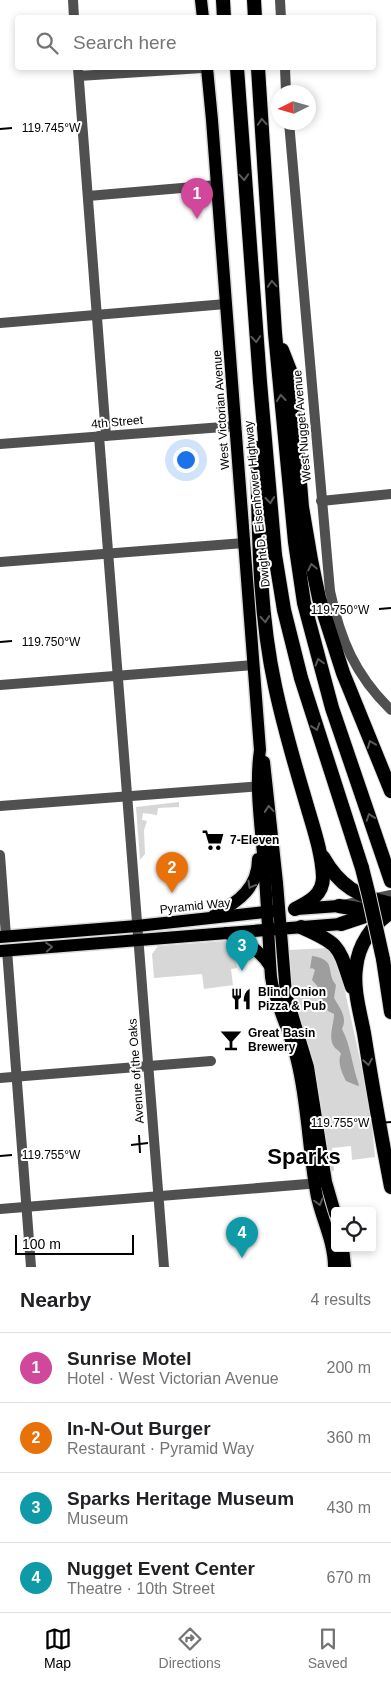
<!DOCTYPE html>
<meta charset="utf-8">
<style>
:root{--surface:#fff;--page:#f6f6f6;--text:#202124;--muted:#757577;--line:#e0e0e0;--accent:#000}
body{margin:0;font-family:Arial,sans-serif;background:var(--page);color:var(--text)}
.controls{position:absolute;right:15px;bottom:15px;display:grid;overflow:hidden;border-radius:5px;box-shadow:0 2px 8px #0003}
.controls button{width:45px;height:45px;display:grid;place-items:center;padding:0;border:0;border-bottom:1px solid var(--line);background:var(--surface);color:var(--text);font:25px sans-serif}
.compass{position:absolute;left:271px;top:85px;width:45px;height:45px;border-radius:50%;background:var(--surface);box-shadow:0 2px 8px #0003;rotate:265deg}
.scale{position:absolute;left:15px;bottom:12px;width:119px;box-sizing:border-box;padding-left:5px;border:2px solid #000;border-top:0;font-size:14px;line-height:18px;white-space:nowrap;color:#000;-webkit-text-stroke:4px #fff;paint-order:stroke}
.you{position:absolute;left:185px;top:459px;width:18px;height:18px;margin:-12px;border:4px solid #fff;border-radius:50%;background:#1a73e8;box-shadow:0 0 0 8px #1a73e833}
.badge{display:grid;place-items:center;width:32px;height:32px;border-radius:50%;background:var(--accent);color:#fff;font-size:16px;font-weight:700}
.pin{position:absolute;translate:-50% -41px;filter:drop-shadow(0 1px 2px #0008)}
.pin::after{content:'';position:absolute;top:26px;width:18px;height:15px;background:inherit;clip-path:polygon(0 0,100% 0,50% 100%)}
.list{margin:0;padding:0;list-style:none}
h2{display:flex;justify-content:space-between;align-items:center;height:65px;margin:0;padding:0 20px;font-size:21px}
h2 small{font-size:16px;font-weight:400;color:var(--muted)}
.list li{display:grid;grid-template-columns:32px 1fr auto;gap:15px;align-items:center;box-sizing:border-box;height:70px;padding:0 20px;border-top:1px solid var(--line)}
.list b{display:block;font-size:19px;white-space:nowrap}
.list p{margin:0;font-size:16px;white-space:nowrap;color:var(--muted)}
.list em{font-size:16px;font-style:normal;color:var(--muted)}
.icon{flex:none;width:28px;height:28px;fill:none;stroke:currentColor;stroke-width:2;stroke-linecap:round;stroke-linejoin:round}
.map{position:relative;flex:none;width:391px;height:1267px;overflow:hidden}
.search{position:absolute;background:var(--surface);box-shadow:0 2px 8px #0003;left:15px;right:15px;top:15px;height:55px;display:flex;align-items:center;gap:12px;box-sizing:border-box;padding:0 18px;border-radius:5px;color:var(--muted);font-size:19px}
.sheet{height:345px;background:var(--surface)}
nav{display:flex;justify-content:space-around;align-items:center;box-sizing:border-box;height:70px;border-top:1px solid var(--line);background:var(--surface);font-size:14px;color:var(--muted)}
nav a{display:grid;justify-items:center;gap:2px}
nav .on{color:var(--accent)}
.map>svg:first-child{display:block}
.green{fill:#d7d7d7}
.water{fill:#9e9e9e}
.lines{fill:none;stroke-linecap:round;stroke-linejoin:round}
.major-casing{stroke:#dbdbdb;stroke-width:15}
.highway-casing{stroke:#dbdbdb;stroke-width:16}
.minor{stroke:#505050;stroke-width:10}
.major{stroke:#000;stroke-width:12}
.highway{stroke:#000;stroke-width:14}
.highway-bridge-casing{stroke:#dbdbdb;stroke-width:16;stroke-linecap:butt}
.highway-bridge{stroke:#000;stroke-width:14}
.oneway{stroke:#595959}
.ticks{fill:none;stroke:#000;stroke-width:2}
.labels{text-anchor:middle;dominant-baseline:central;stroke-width:4;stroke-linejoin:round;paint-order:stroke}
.street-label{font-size:12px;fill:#000;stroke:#fff}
.poi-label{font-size:12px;font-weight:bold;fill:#000;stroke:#fff;text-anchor:start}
.town-label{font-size:22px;font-weight:bold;fill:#000;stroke:#fff}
.ticks-label{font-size:12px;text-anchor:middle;fill:#000;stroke:#fff;stroke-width:4;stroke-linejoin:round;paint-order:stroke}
</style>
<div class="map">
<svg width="391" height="1267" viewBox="0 0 391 1267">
<rect width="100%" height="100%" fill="#fff"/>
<g class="green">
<polygon points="179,802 179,807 158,808 157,815 143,813 142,820 147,821 144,830 145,854 140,860 136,807"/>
<polygon points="225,941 231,941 248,948 249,959 236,960 237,968 231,969 233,985 204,989 202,974 154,978 152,954 158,946"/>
<path d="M 328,948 L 339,964 L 370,1105 L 375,1157 L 352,1160 L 351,1146 L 332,1148 L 334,1171 L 329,1171 L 310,1061 L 310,1050 L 306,1036 C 296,1028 303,1004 290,995 L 288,950 Z"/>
</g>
<path class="water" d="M 312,956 C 338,960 325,972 336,985 L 334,998 C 339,1007 348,1017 342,1029 C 351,1046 352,1066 359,1085 L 358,1086 L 346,1081 C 342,1073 337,1062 341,1054 C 340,1051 337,1050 335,1048 C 327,1038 334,1025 334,1014 L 328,1011 L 323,1004 L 320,989 L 312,980 L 315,970 L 312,968 L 310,969 Z"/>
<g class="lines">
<g class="major-casing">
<g id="major">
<polyline points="201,0 203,18"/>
<path d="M 207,68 L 212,120 L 260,750 C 255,785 260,819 263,854 C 267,895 268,936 271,977 C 275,1006 291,1032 297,1061 C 308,1105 308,1152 317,1197 C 322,1220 334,1242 334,1267"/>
<polyline points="264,762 277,883 286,994 308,1067 326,1182 335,1213"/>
<polyline points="296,909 339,906"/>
<path d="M 215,914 C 239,902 258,887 258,859"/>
<path d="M 227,933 C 244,941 260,950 270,966"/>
<polyline points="0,937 137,926 274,911"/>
<polyline points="0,951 341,924"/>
<polyline points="343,1248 345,1267"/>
</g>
</g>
<g class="highway-casing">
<g id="highway">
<polyline points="223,0 224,18"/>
<polyline points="254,0 255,18"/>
<polyline points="237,68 260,382 275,555 284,610 301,678 362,868"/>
<polyline points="258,68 275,333 295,542 304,603 332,708 391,881"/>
<polyline points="282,350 291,373 302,507 311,560 319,598 343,673 391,791"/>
<path d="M 257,448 C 259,527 258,608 275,686 C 283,724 294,762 305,799 C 312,824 322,851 323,877 C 323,895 309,902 295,909"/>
<path d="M 323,857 C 340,887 358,896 391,904"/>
<polyline points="339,906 376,912"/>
<path d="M 391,912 C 372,925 358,945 356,968 C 353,989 360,1012 364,1033 C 372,1084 381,1135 391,1187"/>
<polyline points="341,924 368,915 382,908"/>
<path d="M 301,927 C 342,945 338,946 352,987"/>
<polyline points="383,959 391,1012"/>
</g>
</g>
<g class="minor">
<polyline points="73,0 74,18"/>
<polyline points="280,0 281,18"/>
<polyline points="78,68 106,436"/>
<polyline points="285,68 286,92"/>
<polyline points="79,76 202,68"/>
<path d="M 289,122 L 330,591 C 340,639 355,675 391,710"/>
<polyline points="88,196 217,185"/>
<polyline points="0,323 226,304"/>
<polyline points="99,436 164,1267"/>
<polyline points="0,444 236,426"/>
<polyline points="321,501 391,494"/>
<polyline points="0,562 244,543"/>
<polyline points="0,685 254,665"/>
<polyline points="0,806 263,786"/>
<polyline points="0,855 6,936"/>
<polyline points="343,905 391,895"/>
<polyline points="7,950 31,1267"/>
<polyline points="0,1078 211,1061"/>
<polyline points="0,1209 320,1183"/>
</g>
<use href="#major" class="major"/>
<use href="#highway" class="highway"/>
<g class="highway-bridge-casing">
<polyline id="highway-bridge" points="362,868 369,896 383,959"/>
</g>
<use href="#highway-bridge" class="highway-bridge"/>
</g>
<defs><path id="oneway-chevron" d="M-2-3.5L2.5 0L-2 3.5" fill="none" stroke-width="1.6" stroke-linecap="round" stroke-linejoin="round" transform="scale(1.25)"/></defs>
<g class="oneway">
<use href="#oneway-chevron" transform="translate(262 122) rotate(-94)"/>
<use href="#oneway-chevron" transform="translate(244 177) rotate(86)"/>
<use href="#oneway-chevron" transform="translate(272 284) rotate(-94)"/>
<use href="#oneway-chevron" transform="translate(256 339) rotate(86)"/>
<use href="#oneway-chevron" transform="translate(281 398) rotate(-96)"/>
<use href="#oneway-chevron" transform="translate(270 500) rotate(85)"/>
<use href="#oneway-chevron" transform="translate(312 567) rotate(-102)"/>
<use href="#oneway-chevron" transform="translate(265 619) rotate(85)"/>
<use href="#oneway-chevron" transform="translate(319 662) rotate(-106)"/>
<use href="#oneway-chevron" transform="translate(316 727) rotate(71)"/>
<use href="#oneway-chevron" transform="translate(371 744) rotate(-112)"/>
<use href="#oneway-chevron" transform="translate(269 809) rotate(-95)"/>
<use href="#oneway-chevron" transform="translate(370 817) rotate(-109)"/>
<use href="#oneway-chevron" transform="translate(251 885) rotate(120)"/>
<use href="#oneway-chevron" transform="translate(49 947) rotate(-4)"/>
<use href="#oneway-chevron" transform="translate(368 1062) rotate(81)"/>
<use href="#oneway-chevron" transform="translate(319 1202) rotate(75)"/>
</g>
<path class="ticks" d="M 0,129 L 12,128M 379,609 L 391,608M 0,642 L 12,641M 379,1123 L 391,1122M 139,1135 L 140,1153M 131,1145 L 148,1143M 0,1156 L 12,1155"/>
<defs>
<g id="supermarket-bare" transform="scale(1.725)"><path d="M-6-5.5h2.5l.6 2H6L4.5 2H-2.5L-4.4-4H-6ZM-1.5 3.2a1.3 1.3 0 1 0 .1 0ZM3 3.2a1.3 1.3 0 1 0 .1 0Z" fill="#000" stroke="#fff" stroke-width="2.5" paint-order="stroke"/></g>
<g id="restaurant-bare" transform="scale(1.725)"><path d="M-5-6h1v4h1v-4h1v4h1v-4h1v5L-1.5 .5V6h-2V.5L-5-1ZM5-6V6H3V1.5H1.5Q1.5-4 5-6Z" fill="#000" stroke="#fff" stroke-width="2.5" paint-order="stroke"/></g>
<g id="bar-bare" transform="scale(1.725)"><path d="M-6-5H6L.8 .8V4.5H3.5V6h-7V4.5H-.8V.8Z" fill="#000" stroke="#fff" stroke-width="2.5" paint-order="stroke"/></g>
</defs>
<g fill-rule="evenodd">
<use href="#supermarket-bare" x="213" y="840"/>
<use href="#restaurant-bare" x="241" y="999"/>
<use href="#bar-bare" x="231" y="1040"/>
</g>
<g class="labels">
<g class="street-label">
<text transform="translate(221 410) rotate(-94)">West Victorian Avenue</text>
<text transform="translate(117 422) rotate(-5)">4th Street</text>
<text transform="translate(302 426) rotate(-95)">West Nugget Avenue</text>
<text transform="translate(257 504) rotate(-96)">Dwight D. Eisenhower Highway</text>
<text transform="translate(195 906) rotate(-6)">Pyramid Way</text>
<text transform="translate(136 1071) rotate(-94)">Avenue of the Oaks</text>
</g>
<g class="poi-label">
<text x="230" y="840">7-Eleven</text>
<text x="258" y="992">Blind Onion<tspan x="258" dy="14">Pizza &amp; Pub</tspan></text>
<text x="248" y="1033">Great Basin<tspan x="248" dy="14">Brewery</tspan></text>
</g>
<g class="town-label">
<text x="304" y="1156">Sparks</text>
</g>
</g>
<g class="ticks-label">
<text x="51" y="132">119.745°W</text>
<text x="340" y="614">119.750°W</text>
<text x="51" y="646">119.750°W</text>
<text x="340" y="1127">119.755°W</text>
<text x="51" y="1159">119.755°W</text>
</g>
</svg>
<div class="controls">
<button><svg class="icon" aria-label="locate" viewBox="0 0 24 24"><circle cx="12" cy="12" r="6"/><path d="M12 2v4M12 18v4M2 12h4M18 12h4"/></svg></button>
</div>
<svg class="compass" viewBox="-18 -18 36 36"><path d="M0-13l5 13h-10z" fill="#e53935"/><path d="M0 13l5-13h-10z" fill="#757577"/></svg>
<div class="scale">100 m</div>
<div class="you"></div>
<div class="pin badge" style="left:197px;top:219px;background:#d1479c">1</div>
<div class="pin badge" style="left:172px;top:893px;background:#e8710a">2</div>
<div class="pin badge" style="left:242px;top:971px;background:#0f9aa8">3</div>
<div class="pin badge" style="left:242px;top:1258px;background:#0f9aa8">4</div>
<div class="search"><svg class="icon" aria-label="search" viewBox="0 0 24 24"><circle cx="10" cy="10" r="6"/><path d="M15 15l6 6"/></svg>Search here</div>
</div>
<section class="sheet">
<h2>Nearby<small>4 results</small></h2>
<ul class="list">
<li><span class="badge" style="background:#d1479c">1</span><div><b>Sunrise Motel</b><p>Hotel · West Victorian Avenue</p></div><em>200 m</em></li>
<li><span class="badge" style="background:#e8710a">2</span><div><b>In-N-Out Burger</b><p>Restaurant · Pyramid Way</p></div><em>360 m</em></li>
<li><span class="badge" style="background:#0f9aa8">3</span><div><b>Sparks Heritage Museum</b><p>Museum</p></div><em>430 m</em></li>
<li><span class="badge" style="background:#0f9aa8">4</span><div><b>Nugget Event Center</b><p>Theatre · 10th Street</p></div><em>670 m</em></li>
</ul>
</section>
<nav>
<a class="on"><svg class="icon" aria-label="map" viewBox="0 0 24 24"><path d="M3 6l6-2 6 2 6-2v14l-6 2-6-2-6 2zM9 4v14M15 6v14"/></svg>Map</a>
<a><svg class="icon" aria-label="directions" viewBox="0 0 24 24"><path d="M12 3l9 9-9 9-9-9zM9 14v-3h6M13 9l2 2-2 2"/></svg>Directions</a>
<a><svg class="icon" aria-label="saved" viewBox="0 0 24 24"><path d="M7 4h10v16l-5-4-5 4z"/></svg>Saved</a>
</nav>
